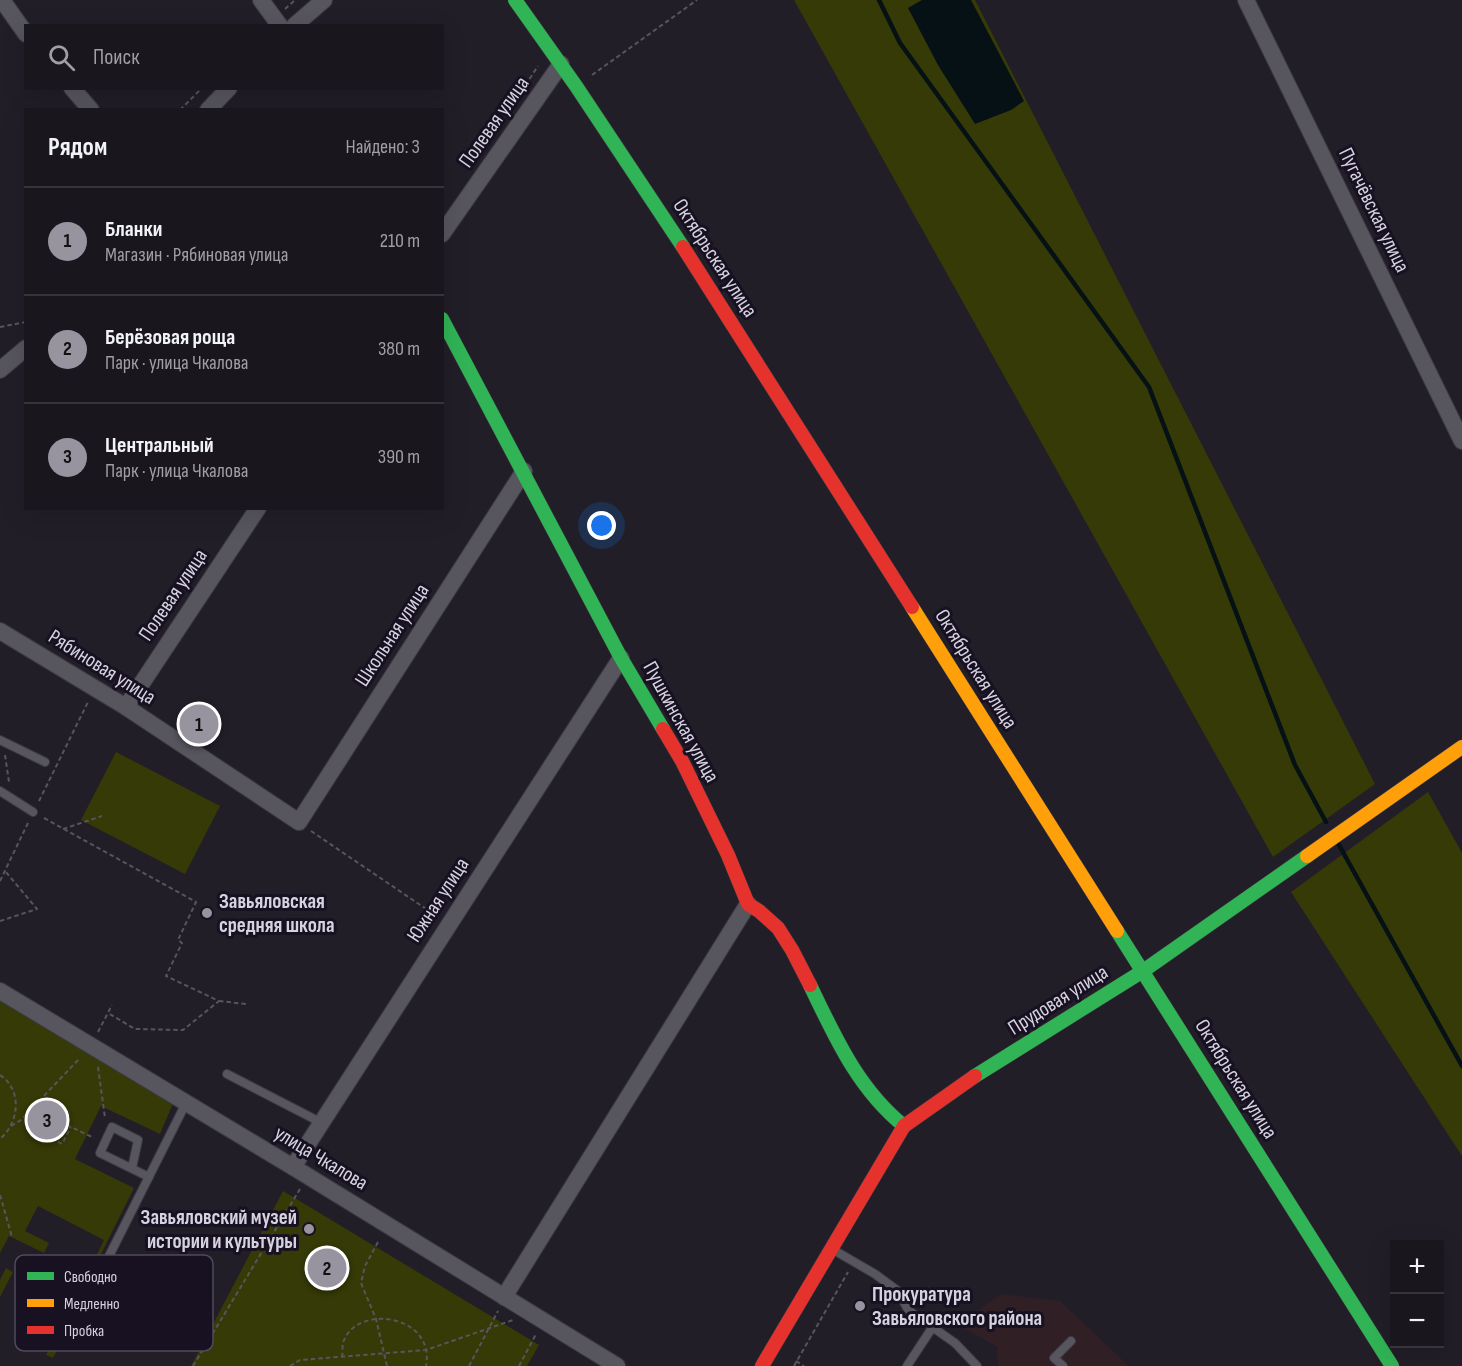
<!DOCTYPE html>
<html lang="ru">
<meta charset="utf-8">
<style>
:root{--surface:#19161e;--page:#26232b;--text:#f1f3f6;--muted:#9f9fa4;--line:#37353c;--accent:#9794a0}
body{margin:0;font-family:"Sofia Sans Condensed",sans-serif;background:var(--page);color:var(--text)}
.controls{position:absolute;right:18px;bottom:18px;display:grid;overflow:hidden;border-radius:0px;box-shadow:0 6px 24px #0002}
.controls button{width:54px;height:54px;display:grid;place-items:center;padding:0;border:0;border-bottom:2px solid var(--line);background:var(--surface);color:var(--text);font:30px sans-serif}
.you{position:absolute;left:602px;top:526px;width:21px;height:21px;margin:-15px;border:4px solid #fff;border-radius:50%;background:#1a73e8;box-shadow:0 0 0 9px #1a73e833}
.badge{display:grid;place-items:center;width:39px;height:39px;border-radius:50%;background:var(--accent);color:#111;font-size:20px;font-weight:700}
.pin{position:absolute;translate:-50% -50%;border:3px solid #fff;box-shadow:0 2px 6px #0006}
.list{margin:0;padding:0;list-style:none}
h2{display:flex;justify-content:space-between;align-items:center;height:78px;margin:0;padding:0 24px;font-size:26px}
h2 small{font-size:20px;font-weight:400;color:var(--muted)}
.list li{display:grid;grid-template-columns:39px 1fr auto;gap:18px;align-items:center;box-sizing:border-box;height:108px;padding:0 24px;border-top:2px solid var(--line)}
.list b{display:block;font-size:22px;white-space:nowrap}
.list p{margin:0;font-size:20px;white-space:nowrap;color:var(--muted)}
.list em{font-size:20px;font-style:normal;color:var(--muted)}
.icon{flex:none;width:33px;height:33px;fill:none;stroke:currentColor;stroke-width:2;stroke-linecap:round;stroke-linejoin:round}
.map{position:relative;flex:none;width:1462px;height:1366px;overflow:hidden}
.search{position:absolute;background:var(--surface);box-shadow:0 6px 24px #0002;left:24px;top:24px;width:420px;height:66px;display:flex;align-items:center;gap:15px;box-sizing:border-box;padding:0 21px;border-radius:0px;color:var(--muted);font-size:22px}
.panel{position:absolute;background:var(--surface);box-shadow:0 6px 24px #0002;left:24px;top:108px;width:420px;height:402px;border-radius:0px}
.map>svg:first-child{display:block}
.industrial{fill:#301f24}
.green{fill:#363a07}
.water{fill:#051114}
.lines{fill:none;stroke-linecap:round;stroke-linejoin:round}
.stream{stroke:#051114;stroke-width:4.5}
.lane-casing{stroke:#3c3942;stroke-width:10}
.street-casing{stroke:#3c3942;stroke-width:18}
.fast-casing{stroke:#3c3942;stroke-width:15}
.slow-casing{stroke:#3c3942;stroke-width:15}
.jam-casing{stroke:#3c3942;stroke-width:15}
.path{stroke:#57555c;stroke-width:2;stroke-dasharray:4.5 3;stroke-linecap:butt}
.lane{stroke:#57555d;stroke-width:8}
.street{stroke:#57555d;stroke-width:16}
.fast{stroke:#30b455;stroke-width:14}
.slow{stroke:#ff9f0a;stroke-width:14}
.jam{stroke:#e5322d;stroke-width:14}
.poi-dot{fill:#9794a0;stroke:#171122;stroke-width:2}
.labels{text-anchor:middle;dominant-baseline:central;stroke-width:6;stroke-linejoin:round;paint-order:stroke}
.street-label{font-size:21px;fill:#d6d3e0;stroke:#171122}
.poi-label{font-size:21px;font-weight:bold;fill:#d6d3e0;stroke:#171122;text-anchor:start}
.key{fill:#171122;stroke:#504b5b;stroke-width:1.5}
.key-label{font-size:16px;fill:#d6d3e0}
</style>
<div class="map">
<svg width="1462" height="1366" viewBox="0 0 1462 1366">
<rect width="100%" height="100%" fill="#211e28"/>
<polygon class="industrial" points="1000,1294 1060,1301 1129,1366 998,1366 997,1347 964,1328 972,1315"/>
<g class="green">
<polygon points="794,0 975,0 1375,784 1273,857"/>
<polygon points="116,752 220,806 185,874 81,820"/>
<polygon points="1428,792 1462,853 1462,1156 1291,892"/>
<polygon points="0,998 174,1101 160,1134 101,1106 75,1159 134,1188 90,1276 69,1266 74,1256 92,1265 104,1240 38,1206 25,1231 49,1243 44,1253 9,1236 0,1253"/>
<polygon points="283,1191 539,1345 527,1366 191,1366"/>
<polygon points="6,1268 13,1272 0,1297 0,1280"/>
<polygon points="73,1302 80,1305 53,1358 46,1355"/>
</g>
<polygon class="water" points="922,0 971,0 1024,101 1011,110 975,124 938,65 908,8"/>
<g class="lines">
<g class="stream">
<polyline points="879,0 900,43 1149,387 1295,765 1326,822"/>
<polyline points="1339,845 1462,1066"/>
</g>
<g class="lane-casing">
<g id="lane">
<polyline points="0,740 45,762"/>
<polyline points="0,791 33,812"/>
<polyline points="227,1074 322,1123"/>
<polyline points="132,1168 138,1140 112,1127 100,1153 149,1177"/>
<polyline points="832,1249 875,1274 898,1291 908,1310 955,1343 977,1366"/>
<polyline points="97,1280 186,1103"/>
<polyline points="907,1366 932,1328"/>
<polyline points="1063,1366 1054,1358 1071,1341"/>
</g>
</g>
<g class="street-casing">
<g id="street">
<polyline points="2,0 26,34"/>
<polyline points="261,0 280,26"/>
<polyline points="1246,0 1462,441"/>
<polyline points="294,26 324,0"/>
<polyline points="72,88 91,110"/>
<polyline points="208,110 229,88"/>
<polyline points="442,234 561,64"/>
<polyline points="0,370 26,348"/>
<polyline points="0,631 126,707 299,822 524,471"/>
<polyline points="126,707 258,508"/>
<polyline points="0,991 293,1167 617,1366"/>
<polyline points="293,1167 621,658"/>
<polyline points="504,1297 748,904"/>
</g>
</g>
<g class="fast-casing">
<g id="fast">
<polyline points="515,0 576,86 683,247"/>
<polyline points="442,319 621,658 663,729"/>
<polyline points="1117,931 1392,1366"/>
<path d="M 810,985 C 835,1037 858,1089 904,1126"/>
<polyline points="975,1076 1143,971 1307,856"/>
</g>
</g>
<g class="slow-casing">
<g id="slow">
<polyline points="912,607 1117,931"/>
<polyline points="1307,856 1462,747"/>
</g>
</g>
<g class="jam-casing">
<g id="jam">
<polyline points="683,247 912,607"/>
<polyline points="663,729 682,761 728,855 748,904 759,911 778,928 792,950 810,985"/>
<polyline points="762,1366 904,1126 975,1076"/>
</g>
</g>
<g class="path">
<polyline points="285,9 295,0"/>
<polyline points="592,75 697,0"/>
<polyline points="513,104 538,66"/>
<polyline points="180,110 202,88"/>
<polyline points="0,327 26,322"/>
<polyline points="5,755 9,782"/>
<polyline points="39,801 88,702"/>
<polyline points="44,818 196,902 178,940 182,943 166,976 219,1001 183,1030 135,1029 108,1013"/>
<polyline points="63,829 102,816"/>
<polyline points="311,831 438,917"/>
<polyline points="0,881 28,823"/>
<polyline points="0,921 37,909 5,871"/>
<polyline points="219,1001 246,1004"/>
<polyline points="98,1032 112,1005"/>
<polyline points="98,1067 105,1118"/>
<path d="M 0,1075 C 23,1090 19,1123 0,1139"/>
<polyline points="34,1107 42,1113 94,1138"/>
<polyline points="41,1114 33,1129 62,1144 71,1127"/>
<polyline points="11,1126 21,1120 80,1058"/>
<polyline points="0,1195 12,1237"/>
<polyline points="378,1242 365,1266 361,1283 376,1319 387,1366"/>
<path d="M 342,1357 C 343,1353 342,1347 343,1343 C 355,1303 436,1314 426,1366"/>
<polyline points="796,1361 804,1366"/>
<polyline points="193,1366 300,1189"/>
<polyline points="290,1366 300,1360 426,1350 513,1320"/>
<polyline points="469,1366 498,1311"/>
<polyline points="519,1366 536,1334"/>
<polyline points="794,1366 848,1272"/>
</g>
<use href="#lane" class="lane"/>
<use href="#street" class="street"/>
<use href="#fast" class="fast"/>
<use href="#slow" class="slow"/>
<use href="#jam" class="jam"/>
</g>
<g class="poi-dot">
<circle cx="207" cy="913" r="6"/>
<circle cx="309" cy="1229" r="6"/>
<circle cx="860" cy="1306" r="6"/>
</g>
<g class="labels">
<g class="street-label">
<text transform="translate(494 122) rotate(-55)">Полевая улица</text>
<text transform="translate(1374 210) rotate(64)">Пугачёвская улица</text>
<text transform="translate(715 258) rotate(57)">Октябрьская улица</text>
<text transform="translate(173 595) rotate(-56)">Полевая улица</text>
<text transform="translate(392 635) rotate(-57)">Школьная улица</text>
<text transform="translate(102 667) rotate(32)">Рябиновая улица</text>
<text transform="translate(976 669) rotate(58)">Октябрьская улица</text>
<text transform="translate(681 722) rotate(61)">Пушкинская улица</text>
<text transform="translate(438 900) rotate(-57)">Южная улица</text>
<text transform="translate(1058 1000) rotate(-32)">Прудовая улица</text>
<text transform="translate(1236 1079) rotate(58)">Октябрьская улица</text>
<text transform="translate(321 1158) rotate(31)">улица Чкалова</text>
</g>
<g class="poi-label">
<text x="219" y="901">Завьяловская<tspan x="219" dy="24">средняя школа</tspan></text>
<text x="297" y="1217" text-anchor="end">Завьяловский музей<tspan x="297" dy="24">истории и культуры</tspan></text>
<text x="872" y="1294">Прокуратура<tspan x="872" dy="24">Завьяловского района</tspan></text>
</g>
</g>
<rect x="15" y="1255" width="198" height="96" rx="9" class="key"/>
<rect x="27" y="1272" width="27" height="8" fill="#30b455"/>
<rect x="27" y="1299" width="27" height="8" fill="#ff9f0a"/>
<rect x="27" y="1326" width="27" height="8" fill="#e5322d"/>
<g class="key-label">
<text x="64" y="1282">Свободно</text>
<text x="64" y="1309">Медленно</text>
<text x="64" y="1336">Пробка</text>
</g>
</svg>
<div class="controls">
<button>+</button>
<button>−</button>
</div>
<div class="you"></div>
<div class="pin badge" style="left:199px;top:724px">1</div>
<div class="pin badge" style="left:327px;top:1268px">2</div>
<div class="pin badge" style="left:47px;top:1120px">3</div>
<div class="search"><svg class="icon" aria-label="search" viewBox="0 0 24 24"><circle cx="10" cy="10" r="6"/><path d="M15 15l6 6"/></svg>Поиск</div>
<section class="panel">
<h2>Рядом<small>Найдено: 3</small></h2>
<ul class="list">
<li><span class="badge">1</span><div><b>Бланки</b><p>Магазин · Рябиновая улица</p></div><em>210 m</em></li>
<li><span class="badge">2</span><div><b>Берёзовая роща</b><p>Парк · улица Чкалова</p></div><em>380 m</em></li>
<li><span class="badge">3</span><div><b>Центральный</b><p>Парк · улица Чкалова</p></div><em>390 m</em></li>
</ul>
</section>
</div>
